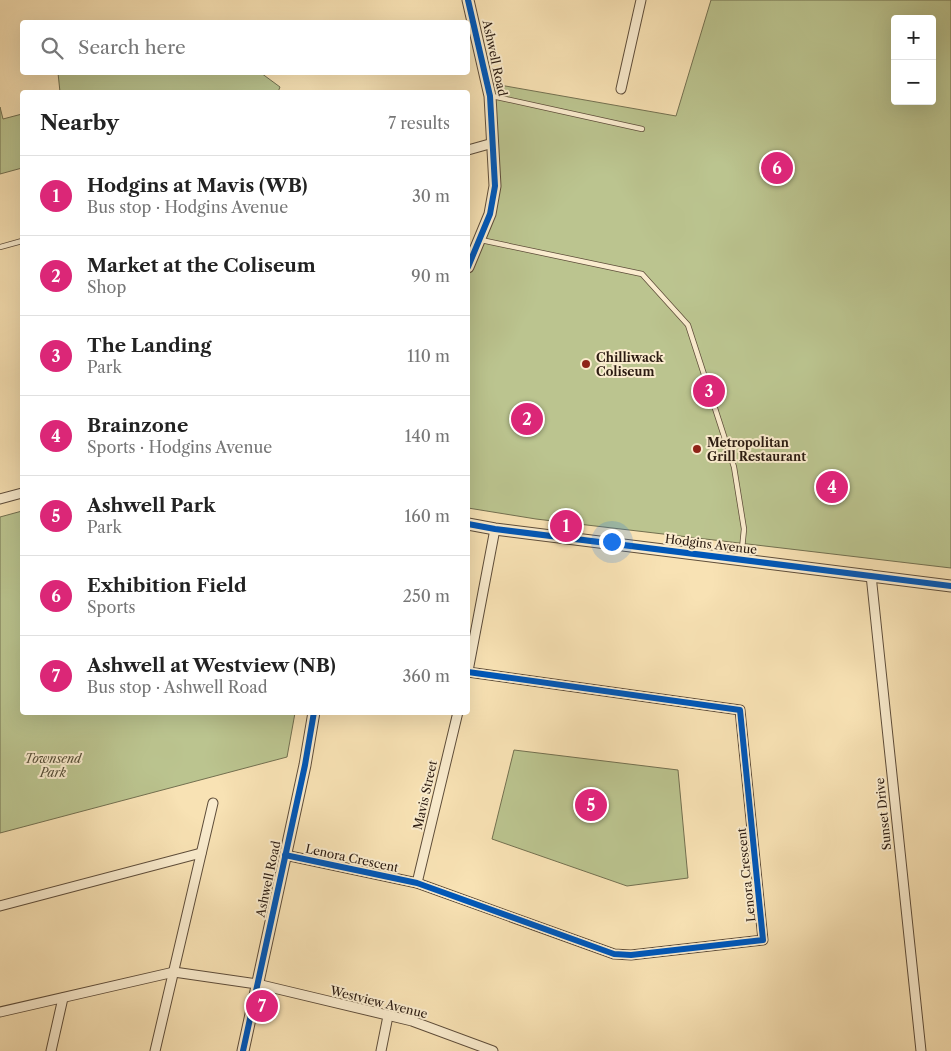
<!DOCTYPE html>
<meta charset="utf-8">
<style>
:root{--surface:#fff;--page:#f6f6f6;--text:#222;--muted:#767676;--line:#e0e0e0;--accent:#db2777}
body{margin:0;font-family:"Libre Caslon Text",serif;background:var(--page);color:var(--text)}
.controls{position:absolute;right:15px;top:15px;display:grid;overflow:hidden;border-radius:5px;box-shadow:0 5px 20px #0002}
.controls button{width:45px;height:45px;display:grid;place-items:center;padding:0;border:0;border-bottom:1px solid var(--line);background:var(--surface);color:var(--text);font:25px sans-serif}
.you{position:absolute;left:611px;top:541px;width:18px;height:18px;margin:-12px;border:4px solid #fff;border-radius:50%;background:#1a73e8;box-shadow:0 0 0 8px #1a73e833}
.badge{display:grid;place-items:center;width:32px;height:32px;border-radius:50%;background:var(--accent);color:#fff;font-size:16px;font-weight:700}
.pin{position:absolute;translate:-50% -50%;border:2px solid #fff;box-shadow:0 1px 5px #0006}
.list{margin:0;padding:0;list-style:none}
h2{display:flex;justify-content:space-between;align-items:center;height:65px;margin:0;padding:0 20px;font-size:21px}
h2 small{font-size:16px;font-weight:400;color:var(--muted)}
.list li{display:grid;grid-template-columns:32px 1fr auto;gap:15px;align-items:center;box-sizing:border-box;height:80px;padding:0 20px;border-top:1px solid var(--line)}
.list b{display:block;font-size:19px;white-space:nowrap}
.list p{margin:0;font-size:16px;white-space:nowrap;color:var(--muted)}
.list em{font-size:16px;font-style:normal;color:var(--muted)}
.icon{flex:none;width:28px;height:28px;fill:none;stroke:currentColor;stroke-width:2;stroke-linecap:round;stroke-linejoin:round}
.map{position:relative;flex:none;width:951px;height:1051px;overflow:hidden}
.search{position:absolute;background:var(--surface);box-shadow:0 5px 20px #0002;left:20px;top:20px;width:450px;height:55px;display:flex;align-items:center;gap:12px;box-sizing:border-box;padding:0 18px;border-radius:5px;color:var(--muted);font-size:19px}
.panel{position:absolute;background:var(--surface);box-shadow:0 5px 20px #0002;left:20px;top:90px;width:450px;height:625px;border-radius:5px}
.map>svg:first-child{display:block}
.green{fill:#bbc48f;stroke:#737050;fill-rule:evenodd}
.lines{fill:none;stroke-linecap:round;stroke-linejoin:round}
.service-casing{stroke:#5e4d3a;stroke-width:6}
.minor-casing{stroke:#5e4d3a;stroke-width:11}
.tertiary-casing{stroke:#5e4d3a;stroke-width:13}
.service{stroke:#faecce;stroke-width:4.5}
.minor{stroke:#faecce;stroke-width:9}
.tertiary{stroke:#faecce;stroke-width:11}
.cycleway-casing{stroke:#faecce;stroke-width:9}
.cycleway{stroke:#0057b8;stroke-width:6}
.poi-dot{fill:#8f2418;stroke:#faecce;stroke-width:2}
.labels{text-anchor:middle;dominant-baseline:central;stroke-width:4;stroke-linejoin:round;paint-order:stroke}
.street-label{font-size:12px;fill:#2b1b11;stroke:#faecce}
.poi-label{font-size:12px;font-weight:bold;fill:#2b1b11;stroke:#faecce;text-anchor:start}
.park-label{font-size:12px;font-style:italic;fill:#564e37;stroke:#faecce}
</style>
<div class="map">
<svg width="951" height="1051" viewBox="0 0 951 1051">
<rect width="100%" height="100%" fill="#f8e2b4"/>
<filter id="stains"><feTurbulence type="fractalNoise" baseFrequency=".004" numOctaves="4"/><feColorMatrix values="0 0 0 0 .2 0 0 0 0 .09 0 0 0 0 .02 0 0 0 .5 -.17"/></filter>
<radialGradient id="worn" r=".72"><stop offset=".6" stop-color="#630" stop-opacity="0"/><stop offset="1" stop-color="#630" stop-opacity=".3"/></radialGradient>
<g class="green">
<path d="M 711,0 L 951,0 L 951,568 L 536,519 L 468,508 L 468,274 L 486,235 L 498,151 L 494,84 L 676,116 ZM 895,19 L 932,19 L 932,101 L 895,101 Z"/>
<polygon points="58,73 261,73 280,87 278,92 60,92"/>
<polygon points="0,107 3,119 22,114 22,168 0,174"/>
<polygon points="22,511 22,712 295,713 287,757 0,833 0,517"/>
<polygon points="514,750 678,770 688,878 627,886 492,839"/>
</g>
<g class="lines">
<g class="service-casing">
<g id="service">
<polyline points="492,96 642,129"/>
<polyline points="481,240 642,274 688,325 734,467 744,529 741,559"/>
<polyline points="0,247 22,241"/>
</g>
</g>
<g class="minor-casing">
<g id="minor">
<polyline points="621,89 641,0"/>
<polyline points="468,150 493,143"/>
<polyline points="0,499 22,493"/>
<polyline points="871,575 921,1051"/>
<polyline points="468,671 495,529"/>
<polyline points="285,855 417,883 614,954 631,955 763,940 740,710 468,672"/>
<polyline points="417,883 458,712"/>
<polyline points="0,906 201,853"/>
<polyline points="0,1012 174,972 257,984 412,1021 493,1051"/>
<polyline points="51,1051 63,998"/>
<polyline points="155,1051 213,803"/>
<polyline points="381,1051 388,1016"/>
</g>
</g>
<g class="tertiary-casing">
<g id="tertiary">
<polyline points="468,267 490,214 495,186 490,96 468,0"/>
<polyline points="468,524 495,529 951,586"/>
<polyline points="243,1051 305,765 314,712"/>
</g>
</g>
<use href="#service" class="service"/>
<use href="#minor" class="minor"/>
<use href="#tertiary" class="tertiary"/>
<g class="cycleway-casing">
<g id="cycleway">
<polyline points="468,267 490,214 495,186 490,96 468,0"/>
<polyline points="468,524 495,529 951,586"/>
<polyline points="285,855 417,883 614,954 631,955 763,940 740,710 468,672"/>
<polyline points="243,1051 305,765 314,712"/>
</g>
</g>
<use href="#cycleway" class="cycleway"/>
</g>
<g class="poi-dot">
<circle cx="586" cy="364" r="5"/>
<circle cx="697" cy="449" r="5"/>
</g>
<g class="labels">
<g class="street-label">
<text transform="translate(495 58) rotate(78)">Ashwell Road</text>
<text transform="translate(711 544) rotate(7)">Hodgins Avenue</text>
<text transform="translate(425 795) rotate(-77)">Mavis Street</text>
<text transform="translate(883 814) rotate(-96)">Sunset Drive</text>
<text transform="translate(352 858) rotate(12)">Lenora Crescent</text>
<text transform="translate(746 875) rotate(-96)">Lenora Crescent</text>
<text transform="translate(268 879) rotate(-78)">Ashwell Road</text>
<text transform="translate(379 1002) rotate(14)">Westview Avenue</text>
</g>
<g class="poi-label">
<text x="596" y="357">Chilliwack<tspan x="596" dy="14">Coliseum</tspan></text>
<text x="707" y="442">Metropolitan<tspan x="707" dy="14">Grill Restaurant</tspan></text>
</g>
<g class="park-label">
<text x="53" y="758">Townsend<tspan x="53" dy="14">Park</tspan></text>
</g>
</g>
<rect width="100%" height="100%" filter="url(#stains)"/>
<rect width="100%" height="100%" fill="url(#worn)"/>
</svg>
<div class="controls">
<button>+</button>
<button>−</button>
</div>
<div class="you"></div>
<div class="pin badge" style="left:566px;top:526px">1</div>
<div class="pin badge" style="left:527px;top:419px">2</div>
<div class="pin badge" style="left:709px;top:391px">3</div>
<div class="pin badge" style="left:832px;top:487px">4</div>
<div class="pin badge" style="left:591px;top:805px">5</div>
<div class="pin badge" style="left:777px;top:168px">6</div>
<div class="pin badge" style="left:262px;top:1006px">7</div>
<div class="search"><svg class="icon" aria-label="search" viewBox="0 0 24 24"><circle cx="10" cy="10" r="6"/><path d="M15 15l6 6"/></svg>Search here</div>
<section class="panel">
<h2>Nearby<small>7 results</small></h2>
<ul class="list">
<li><span class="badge">1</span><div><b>Hodgins at Mavis (WB)</b><p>Bus stop · Hodgins Avenue</p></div><em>30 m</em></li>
<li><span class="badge">2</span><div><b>Market at the Coliseum</b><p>Shop</p></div><em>90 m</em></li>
<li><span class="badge">3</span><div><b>The Landing</b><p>Park</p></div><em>110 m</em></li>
<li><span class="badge">4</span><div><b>Brainzone</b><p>Sports · Hodgins Avenue</p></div><em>140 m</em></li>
<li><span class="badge">5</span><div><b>Ashwell Park</b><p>Park</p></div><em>160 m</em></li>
<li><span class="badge">6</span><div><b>Exhibition Field</b><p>Sports</p></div><em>250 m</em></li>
<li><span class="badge">7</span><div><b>Ashwell at Westview (NB)</b><p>Bus stop · Ashwell Road</p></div><em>360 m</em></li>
</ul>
</section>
</div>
